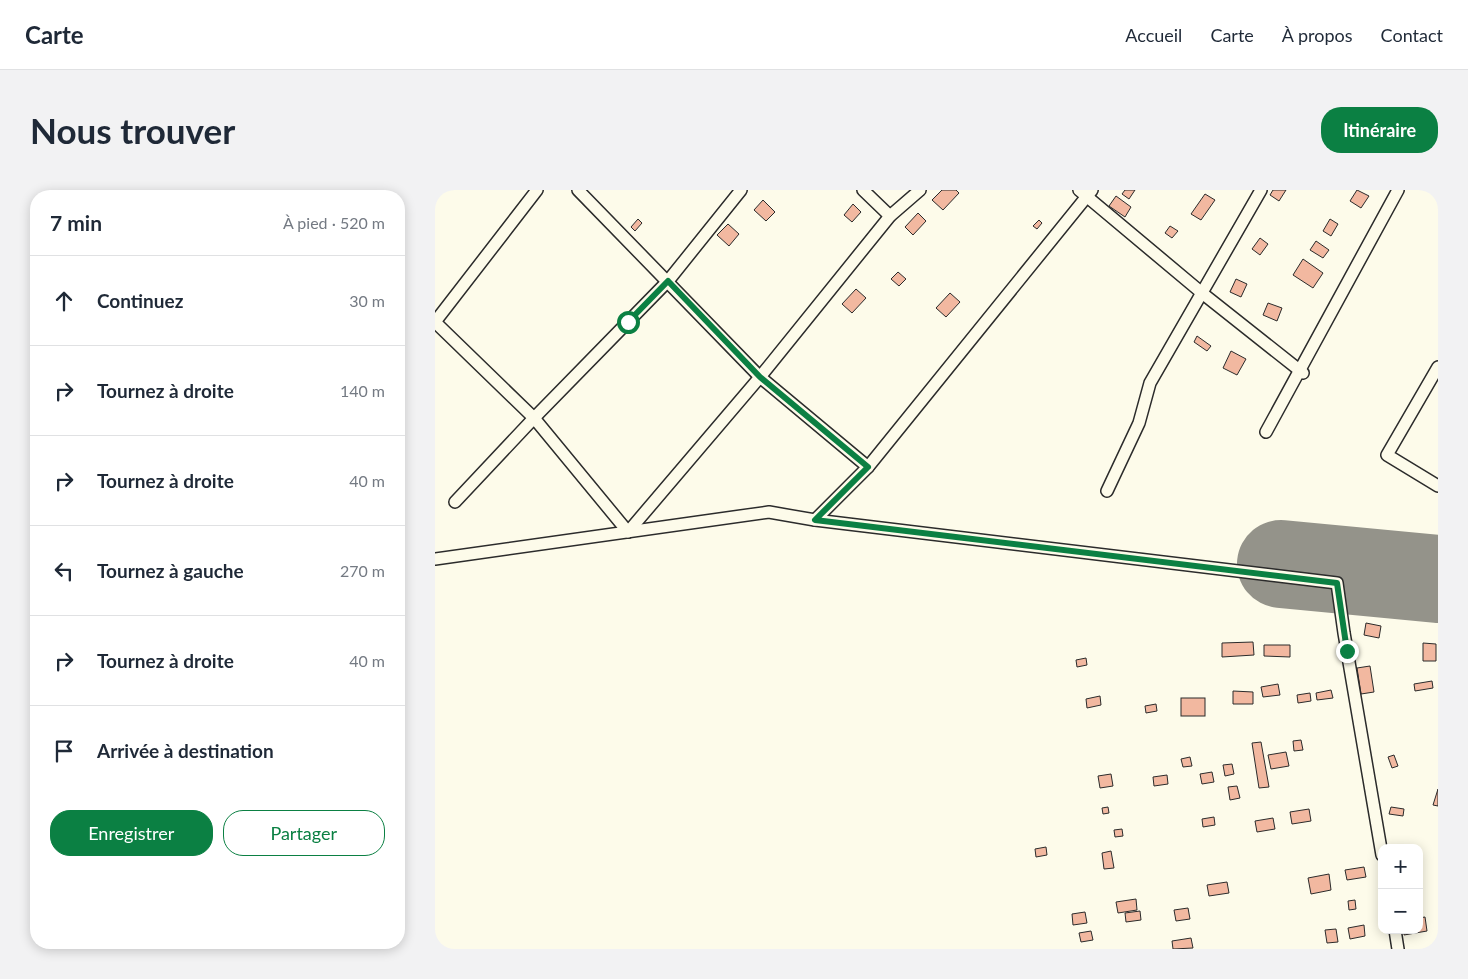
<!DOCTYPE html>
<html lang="fr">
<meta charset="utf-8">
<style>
:root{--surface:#fff;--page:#f2f2f3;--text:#1f2937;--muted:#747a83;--line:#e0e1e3;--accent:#0b8043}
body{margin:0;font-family:Lato,sans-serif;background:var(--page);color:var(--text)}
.controls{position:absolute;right:15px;bottom:15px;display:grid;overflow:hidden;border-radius:10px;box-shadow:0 2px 12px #0003}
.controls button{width:45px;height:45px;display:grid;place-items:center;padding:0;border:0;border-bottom:1px solid var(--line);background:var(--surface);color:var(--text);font:25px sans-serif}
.stop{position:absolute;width:15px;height:15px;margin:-11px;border:4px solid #0b8043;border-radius:50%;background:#fff}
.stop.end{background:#0b8043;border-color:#fff;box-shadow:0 1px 5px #0008}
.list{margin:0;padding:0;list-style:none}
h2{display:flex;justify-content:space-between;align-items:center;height:65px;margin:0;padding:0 20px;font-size:21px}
h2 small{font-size:16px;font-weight:400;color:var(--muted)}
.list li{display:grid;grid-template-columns:32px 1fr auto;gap:15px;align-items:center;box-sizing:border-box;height:90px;padding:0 20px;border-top:1px solid var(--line)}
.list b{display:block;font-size:19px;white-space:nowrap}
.list em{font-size:16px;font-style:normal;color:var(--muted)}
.actions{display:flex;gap:10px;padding:15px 20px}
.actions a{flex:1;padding:11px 0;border:1px solid var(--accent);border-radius:20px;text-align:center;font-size:18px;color:var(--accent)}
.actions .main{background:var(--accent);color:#fff}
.icon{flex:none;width:28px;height:28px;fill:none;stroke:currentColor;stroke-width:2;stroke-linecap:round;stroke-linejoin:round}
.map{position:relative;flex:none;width:1003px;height:759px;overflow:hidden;border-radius:20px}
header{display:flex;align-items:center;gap:30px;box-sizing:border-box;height:70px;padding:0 25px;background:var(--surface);border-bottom:1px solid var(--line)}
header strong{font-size:24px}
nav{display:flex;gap:28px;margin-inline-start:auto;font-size:18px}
.intro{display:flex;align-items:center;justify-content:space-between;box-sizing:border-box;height:120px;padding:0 30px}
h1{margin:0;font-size:35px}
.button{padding:12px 22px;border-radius:20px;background:var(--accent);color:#fff;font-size:18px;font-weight:700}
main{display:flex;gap:30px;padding:0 30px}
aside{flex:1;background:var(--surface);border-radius:20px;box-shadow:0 2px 12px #0003}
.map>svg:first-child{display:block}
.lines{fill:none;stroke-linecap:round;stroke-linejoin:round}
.runway{stroke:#94938a;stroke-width:88}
.building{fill:#f2b8a0;stroke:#2b2b2b}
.street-casing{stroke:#2b2b2b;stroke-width:14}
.street{stroke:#fdfbea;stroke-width:11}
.route{stroke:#0b8043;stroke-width:6}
</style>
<header>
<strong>Carte</strong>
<nav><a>Accueil</a><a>Carte</a><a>À propos</a><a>Contact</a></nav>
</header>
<div class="intro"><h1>Nous trouver</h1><a class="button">Itinéraire</a></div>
<main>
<aside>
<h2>7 min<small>À pied · 520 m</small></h2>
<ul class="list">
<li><svg class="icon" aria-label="ahead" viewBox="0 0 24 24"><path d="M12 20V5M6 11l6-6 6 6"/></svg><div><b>Continuez</b></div><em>30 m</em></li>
<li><svg class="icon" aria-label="right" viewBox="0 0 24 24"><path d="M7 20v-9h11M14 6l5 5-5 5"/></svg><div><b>Tournez à droite</b></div><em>140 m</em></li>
<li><svg class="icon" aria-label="right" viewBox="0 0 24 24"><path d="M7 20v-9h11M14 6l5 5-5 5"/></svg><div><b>Tournez à droite</b></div><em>40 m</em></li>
<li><svg class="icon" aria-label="left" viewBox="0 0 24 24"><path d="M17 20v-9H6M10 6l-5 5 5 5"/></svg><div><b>Tournez à gauche</b></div><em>270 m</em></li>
<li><svg class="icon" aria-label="right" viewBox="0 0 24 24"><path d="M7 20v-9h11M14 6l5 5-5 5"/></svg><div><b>Tournez à droite</b></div><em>40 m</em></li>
<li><svg class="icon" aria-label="arrive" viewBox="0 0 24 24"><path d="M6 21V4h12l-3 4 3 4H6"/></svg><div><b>Arrivée à destination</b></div></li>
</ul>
<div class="actions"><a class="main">Enregistrer</a><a>Partager</a></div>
</aside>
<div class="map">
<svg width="1003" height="759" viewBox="0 0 1003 759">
<rect width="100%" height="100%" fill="#fdfbea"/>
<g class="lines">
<polyline class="runway" points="846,374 1003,389"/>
</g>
<g class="building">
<polygon points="507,0 521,0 524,3 508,20 497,10"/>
<polygon points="690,0 700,0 694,9 687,4"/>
<polygon points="838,0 851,0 844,11 835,5"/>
<polygon points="922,0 934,6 926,18 915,11"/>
<polygon points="770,4 780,10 766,30 756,24"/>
<polygon points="681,6 696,17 690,27 674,16"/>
<polygon points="328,10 340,22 331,31 319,20"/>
<polygon points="418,14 426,22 417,32 409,25"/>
<polygon points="483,23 491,31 478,45 470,37"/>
<polygon points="203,29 207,33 200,41 196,37"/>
<polygon points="895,29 903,34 896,46 888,41"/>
<polygon points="604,30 607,33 602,39 598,36"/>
<polygon points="293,34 304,44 294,56 282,45"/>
<polygon points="735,36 743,41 737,48 730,43"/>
<polygon points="825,48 833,54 825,65 817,59"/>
<polygon points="881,51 894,60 888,68 875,60"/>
<polygon points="868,69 888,83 878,98 858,85"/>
<polygon points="463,82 471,89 464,96 456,89"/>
<polygon points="801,89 812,94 806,107 795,102"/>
<polygon points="421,99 431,108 417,123 407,114"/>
<polygon points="515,103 525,112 511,127 501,118"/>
<polygon points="833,113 847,118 842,131 828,125"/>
<polygon points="762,146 776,156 772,161 759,152"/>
<polygon points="796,161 811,169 802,185 788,178"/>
<polygon points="931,433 946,436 944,448 929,445"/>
<polygon points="818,452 819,465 787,467 787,453"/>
<polygon points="988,453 1001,454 1001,471 988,471"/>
<polygon points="829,455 855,455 855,467 829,466"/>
<polygon points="651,468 652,475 642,477 641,470"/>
<polygon points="935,476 939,502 926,504 922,478"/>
<polygon points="997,491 998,498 980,501 979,494"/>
<polygon points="843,494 845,505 828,507 826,497"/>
<polygon points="896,500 898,508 882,510 881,503"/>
<polygon points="798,501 818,502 818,514 798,514"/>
<polygon points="875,503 876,511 863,513 862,505"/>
<polygon points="665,506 666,515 652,518 651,509"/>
<rect x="746" y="508" width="24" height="18"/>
<polygon points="721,514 722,521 711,523 710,516"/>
<polygon points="866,550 868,560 859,561 858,551"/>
<polygon points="826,552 834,597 824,598 817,553"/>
<polygon points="851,562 854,576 836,579 833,565"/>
<polygon points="959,565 963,576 957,578 953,567"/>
<polygon points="755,567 757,576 748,577 746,569"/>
<polygon points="797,574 799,584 790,586 788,575"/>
<polygon points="777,582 779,592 767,594 765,584"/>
<polygon points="676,584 678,596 665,598 663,586"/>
<polygon points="732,585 733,594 719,596 718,587"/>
<polygon points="802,596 805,608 795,610 793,597"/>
<polygon points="1003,599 1003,616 998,615"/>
<polygon points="673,617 674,623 668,624 667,618"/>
<polygon points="956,617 969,619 968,626 954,624"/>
<polygon points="874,619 876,631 857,634 855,622"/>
<polygon points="779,627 780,635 768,637 767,629"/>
<polygon points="838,628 840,639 822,642 820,631"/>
<polygon points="687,639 688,646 680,647 679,640"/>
<polygon points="611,657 612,665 601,667 600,659"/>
<polygon points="676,661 679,678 669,679 667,663"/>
<polygon points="929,677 931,687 912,690 910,680"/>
<polygon points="894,684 896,700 876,704 873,688"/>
<polygon points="792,692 794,703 774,706 772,695"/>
<polygon points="701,709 702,720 683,723 681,712"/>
<polygon points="920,710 921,719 914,720 913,711"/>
<polygon points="753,718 755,729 741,731 739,720"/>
<polygon points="705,721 706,730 691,732 690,723"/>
<polygon points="650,722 652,733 638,735 637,724"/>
<polygon points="990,727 992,741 969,745 969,740 984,740 984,728"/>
<polygon points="929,735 930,746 915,749 913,738"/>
<polygon points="901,739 903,752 892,753 890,740"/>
<polygon points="656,741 658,750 646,752 644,743"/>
<polygon points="756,748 758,758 738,759 737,751"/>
</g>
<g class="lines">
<g class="street-casing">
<g id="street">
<polyline points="143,0 325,187 433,277 380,330"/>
<polyline points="428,0 455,26"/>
<polyline points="644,0 767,103 868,183"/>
<polyline points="0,132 99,228 193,342 325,187 455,26 485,0"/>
<polyline points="0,132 102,0"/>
<polyline points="1003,177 952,265 1003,296"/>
<polyline points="831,242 963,0"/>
<polyline points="433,277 657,0"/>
<polyline points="672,301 704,233 715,193 826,0"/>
<polyline points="20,312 99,228 233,91 306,0"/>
<polyline points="0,369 334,322 380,330 902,393 909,443 947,665"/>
<polyline points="960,740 963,759"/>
</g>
</g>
<use href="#street" class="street"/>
</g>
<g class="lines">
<polyline class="route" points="193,132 233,91 325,187 433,277 380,330 902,393 912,461"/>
</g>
</svg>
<div class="controls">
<button>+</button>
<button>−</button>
</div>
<div class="stop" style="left:193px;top:132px"></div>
<div class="stop end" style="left:912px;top:461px"></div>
</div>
</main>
